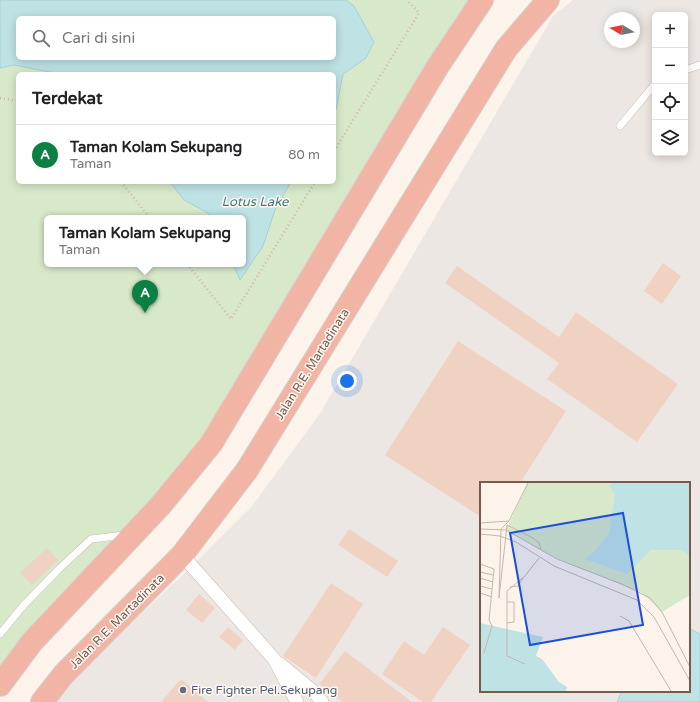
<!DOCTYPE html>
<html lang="id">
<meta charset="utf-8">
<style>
:root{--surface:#fff;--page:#f6f6f6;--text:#202124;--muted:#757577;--line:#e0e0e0;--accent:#0b8043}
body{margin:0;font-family:"Varela Round",sans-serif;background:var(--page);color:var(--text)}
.controls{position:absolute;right:12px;top:12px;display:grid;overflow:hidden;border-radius:6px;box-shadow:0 2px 10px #0003}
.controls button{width:36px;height:36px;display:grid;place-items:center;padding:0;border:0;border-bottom:1px solid var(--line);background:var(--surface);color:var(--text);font:20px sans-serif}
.compass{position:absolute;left:604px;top:12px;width:36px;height:36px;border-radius:50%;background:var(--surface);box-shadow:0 2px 10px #0003;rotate:280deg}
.you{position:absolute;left:347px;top:381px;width:14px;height:14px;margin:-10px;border:3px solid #fff;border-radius:50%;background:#1a73e8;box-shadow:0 0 0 6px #1a73e833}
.badge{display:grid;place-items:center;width:26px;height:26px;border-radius:50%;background:var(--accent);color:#fff;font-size:13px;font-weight:700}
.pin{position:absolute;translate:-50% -33px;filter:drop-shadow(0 1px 2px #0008)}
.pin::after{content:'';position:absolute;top:21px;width:14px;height:12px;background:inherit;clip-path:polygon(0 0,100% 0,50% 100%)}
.popup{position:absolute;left:44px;top:215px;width:202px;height:52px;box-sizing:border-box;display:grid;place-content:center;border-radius:6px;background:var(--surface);filter:drop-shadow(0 1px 3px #0005);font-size:13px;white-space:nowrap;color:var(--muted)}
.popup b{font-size:15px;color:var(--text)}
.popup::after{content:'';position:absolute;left:50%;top:100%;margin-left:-8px;border:8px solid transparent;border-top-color:var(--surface)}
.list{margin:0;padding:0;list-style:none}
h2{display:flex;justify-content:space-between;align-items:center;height:52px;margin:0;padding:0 16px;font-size:17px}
h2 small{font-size:13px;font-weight:400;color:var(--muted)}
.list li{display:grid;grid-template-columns:26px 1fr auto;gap:12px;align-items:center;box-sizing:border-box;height:60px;padding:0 16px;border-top:1px solid var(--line)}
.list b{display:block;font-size:15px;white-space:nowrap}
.list p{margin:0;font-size:13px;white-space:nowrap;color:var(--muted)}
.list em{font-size:13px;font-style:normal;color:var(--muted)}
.icon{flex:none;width:22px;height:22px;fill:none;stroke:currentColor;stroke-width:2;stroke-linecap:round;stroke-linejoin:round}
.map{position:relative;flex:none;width:700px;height:702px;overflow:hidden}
.search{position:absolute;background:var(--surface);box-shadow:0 2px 10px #0003;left:16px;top:16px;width:320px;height:44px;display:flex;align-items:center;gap:10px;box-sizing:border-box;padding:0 14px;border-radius:6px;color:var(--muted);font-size:15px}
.panel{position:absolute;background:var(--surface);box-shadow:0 2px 10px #0003;left:16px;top:72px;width:320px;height:112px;border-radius:6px}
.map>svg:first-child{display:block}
.industrial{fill:#ede7e3;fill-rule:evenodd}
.green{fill:#d8e9c9;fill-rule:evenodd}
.water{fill:#bfe2e5;stroke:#a6d2d6;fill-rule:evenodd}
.building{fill:#f0d2c3}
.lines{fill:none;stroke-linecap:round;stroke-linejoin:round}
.lane-casing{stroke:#cebbb0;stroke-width:8}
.street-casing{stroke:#cebbb0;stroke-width:14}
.highway-casing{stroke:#d9d1cd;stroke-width:24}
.path{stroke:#d6b5a6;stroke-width:2.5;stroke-dasharray:1 3;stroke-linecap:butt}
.lane{stroke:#fff;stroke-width:7}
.street{stroke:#fff;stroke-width:13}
.highway{stroke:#f2b4a5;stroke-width:22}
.service-dot{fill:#5c6f8a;stroke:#fef8f1;stroke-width:1.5}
.labels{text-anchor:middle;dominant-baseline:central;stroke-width:3;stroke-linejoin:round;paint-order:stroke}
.street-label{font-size:12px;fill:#765a4e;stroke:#fef8f1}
.service-label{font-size:12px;fill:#4e5e75;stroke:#fef8f1;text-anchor:start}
.water-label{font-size:13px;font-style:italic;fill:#457b81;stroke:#fef8f1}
.inset-road{fill:none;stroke:#c6b6ac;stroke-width:1}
.view{fill:#1d4ed8;fill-opacity:0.15;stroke:#1d4ed8;stroke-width:2}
.inset-edge{fill:none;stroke:#765a4e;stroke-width:2}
</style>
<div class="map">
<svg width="700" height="702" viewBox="0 0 700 702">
<rect width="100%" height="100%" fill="#fcf4eb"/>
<path class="industrial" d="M 573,0 L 700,0 L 700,634 L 689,628 L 689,483 L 481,483 L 481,691 L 622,691 L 617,702 L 57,702 L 90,662 L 196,562 L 252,506 L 319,415 L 553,16 ZM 655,15 L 685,15 L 685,153 L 655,153 ZM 610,18 L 634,18 L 634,42 L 610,42 Z"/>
<path class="green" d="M 0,0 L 482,0 L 211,444 L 0,685 ZM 18,18 L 334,18 L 334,58 L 18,58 ZM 18,74 L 334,74 L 334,182 L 18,182 ZM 47,218 L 243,218 L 243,264 L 47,264 Z"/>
<g class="water">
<path d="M 0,0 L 346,0 L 354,6 L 374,42 L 366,58 L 343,74 L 336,110 L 334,114 L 334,74 L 60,74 L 14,65 L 0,68 ZM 18,18 L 334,18 L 334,58 L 18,58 Z"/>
<polygon points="170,182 291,182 275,210 263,246 240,280 233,264 243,264 243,218 211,218 208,213 184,200"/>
<polygon points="689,628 700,634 700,702 617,702 622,691 689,691"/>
</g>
<g class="building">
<polygon points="663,263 681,276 662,304 644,291"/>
<polygon points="457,266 559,337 576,312 678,384 637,442 547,379 559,363 445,283"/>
<polygon points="458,341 566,411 520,483 481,483 481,517 385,455"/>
<polygon points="349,529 398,561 387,577 338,545"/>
<polygon points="47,548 58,560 32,585 20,573"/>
<polygon points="331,583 363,604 316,678 283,656"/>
<polygon points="199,594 215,608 202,623 186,610"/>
<polygon points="228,627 243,640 235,650 219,637"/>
<polygon points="443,627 470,645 431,702 423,702 382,674 404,641 424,655"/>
<polygon points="345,651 412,702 343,702 319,684"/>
<polygon points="181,679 208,702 161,702"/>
</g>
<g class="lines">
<g class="lane-casing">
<g id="lane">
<polyline points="685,70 700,65"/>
<polyline points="620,126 655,84"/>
<polyline points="0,634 23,606 59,569 91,539 125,535"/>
</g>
</g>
<g class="street-casing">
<g id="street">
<polyline points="182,555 274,659 297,702"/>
<polyline points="280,664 315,693 322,702"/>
</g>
</g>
<g class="highway-casing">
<g id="highway">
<polyline points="0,685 32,642 160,506 211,444 438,66 482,0"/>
<polyline points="42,702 64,674 182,555 247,470 506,49 548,0"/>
</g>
</g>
<g class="path">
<polyline points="0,98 18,101"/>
<polyline points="334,151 419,13 407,0"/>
<polyline points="121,182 150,218"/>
<polyline points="187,264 231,319 315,182"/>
</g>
<use href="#lane" class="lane"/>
<use href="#street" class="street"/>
<use href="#highway" class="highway"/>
</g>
<circle class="service-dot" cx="183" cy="690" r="4"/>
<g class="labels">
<g class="street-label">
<text transform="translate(312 364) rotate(-58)">Jalan R.E. Martadinata</text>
<text transform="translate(117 621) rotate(-45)">Jalan R.E. Martadinata</text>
</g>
<g class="service-label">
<text x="191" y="690">Fire Fighter Pel.Sekupang</text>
</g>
<g class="water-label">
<text x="255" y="202">Lotus Lake</text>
</g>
</g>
<g transform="translate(480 482)">
<rect width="210" height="210" fill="#fcf4eb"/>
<path d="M 48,1 L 210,1 L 210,113 L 182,130 L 162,111 L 77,77 L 26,48 Z" fill="#d8e9c9"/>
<path d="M 135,1 L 210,1 L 210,74 L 201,68 L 171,68 L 147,92 L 105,77 L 114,70 L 129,51 L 135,12 L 129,3 ZM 0,141 L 63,155 L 56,174 L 62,177 L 79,200 L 87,205 L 86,209 L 0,209 Z" fill="#bfe2e5"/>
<path class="inset-road" d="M 0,41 L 29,39M 27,43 L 19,116 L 21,47 L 29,39 L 48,1M 27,43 L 53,56 L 59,61 L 61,67M 0,47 L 26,48M 26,48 L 77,77 L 144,103 L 170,116 L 182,130 L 210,185M 0,52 L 20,54M 20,54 L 36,60 L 74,84 L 157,118 L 174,135 L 210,199M 0,82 L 14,87 L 9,138 L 12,144 L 4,171M 0,90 L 13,93M 0,96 L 13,100M 0,104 L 12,107M 30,105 L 38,104 L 43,96M 0,111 L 12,115M 27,120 L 34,120 L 34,140 L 27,141M 140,134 L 149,139 L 191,209M 45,182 L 27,174 L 27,109 L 45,94 L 59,76"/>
<path class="view" d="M 143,31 L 163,143 L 50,163 L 30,51 Z"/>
<rect width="210" height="210" class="inset-edge"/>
</g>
</svg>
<div class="controls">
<button>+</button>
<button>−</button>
<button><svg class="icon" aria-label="locate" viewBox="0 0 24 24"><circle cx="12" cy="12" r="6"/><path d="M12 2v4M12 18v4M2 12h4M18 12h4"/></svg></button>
<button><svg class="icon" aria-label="layers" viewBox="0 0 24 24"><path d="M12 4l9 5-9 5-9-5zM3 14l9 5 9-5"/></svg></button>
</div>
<svg class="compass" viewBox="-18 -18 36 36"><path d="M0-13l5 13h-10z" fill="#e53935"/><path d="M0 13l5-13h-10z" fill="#757577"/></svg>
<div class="you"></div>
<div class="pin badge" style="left:145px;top:313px">A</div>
<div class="popup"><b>Taman Kolam Sekupang</b>Taman</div>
<div class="search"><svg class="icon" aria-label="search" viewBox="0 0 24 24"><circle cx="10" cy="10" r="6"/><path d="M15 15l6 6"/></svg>Cari di sini</div>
<section class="panel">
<h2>Terdekat<small></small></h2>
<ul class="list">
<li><span class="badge">A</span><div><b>Taman Kolam Sekupang</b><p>Taman</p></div><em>80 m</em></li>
</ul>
</section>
</div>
